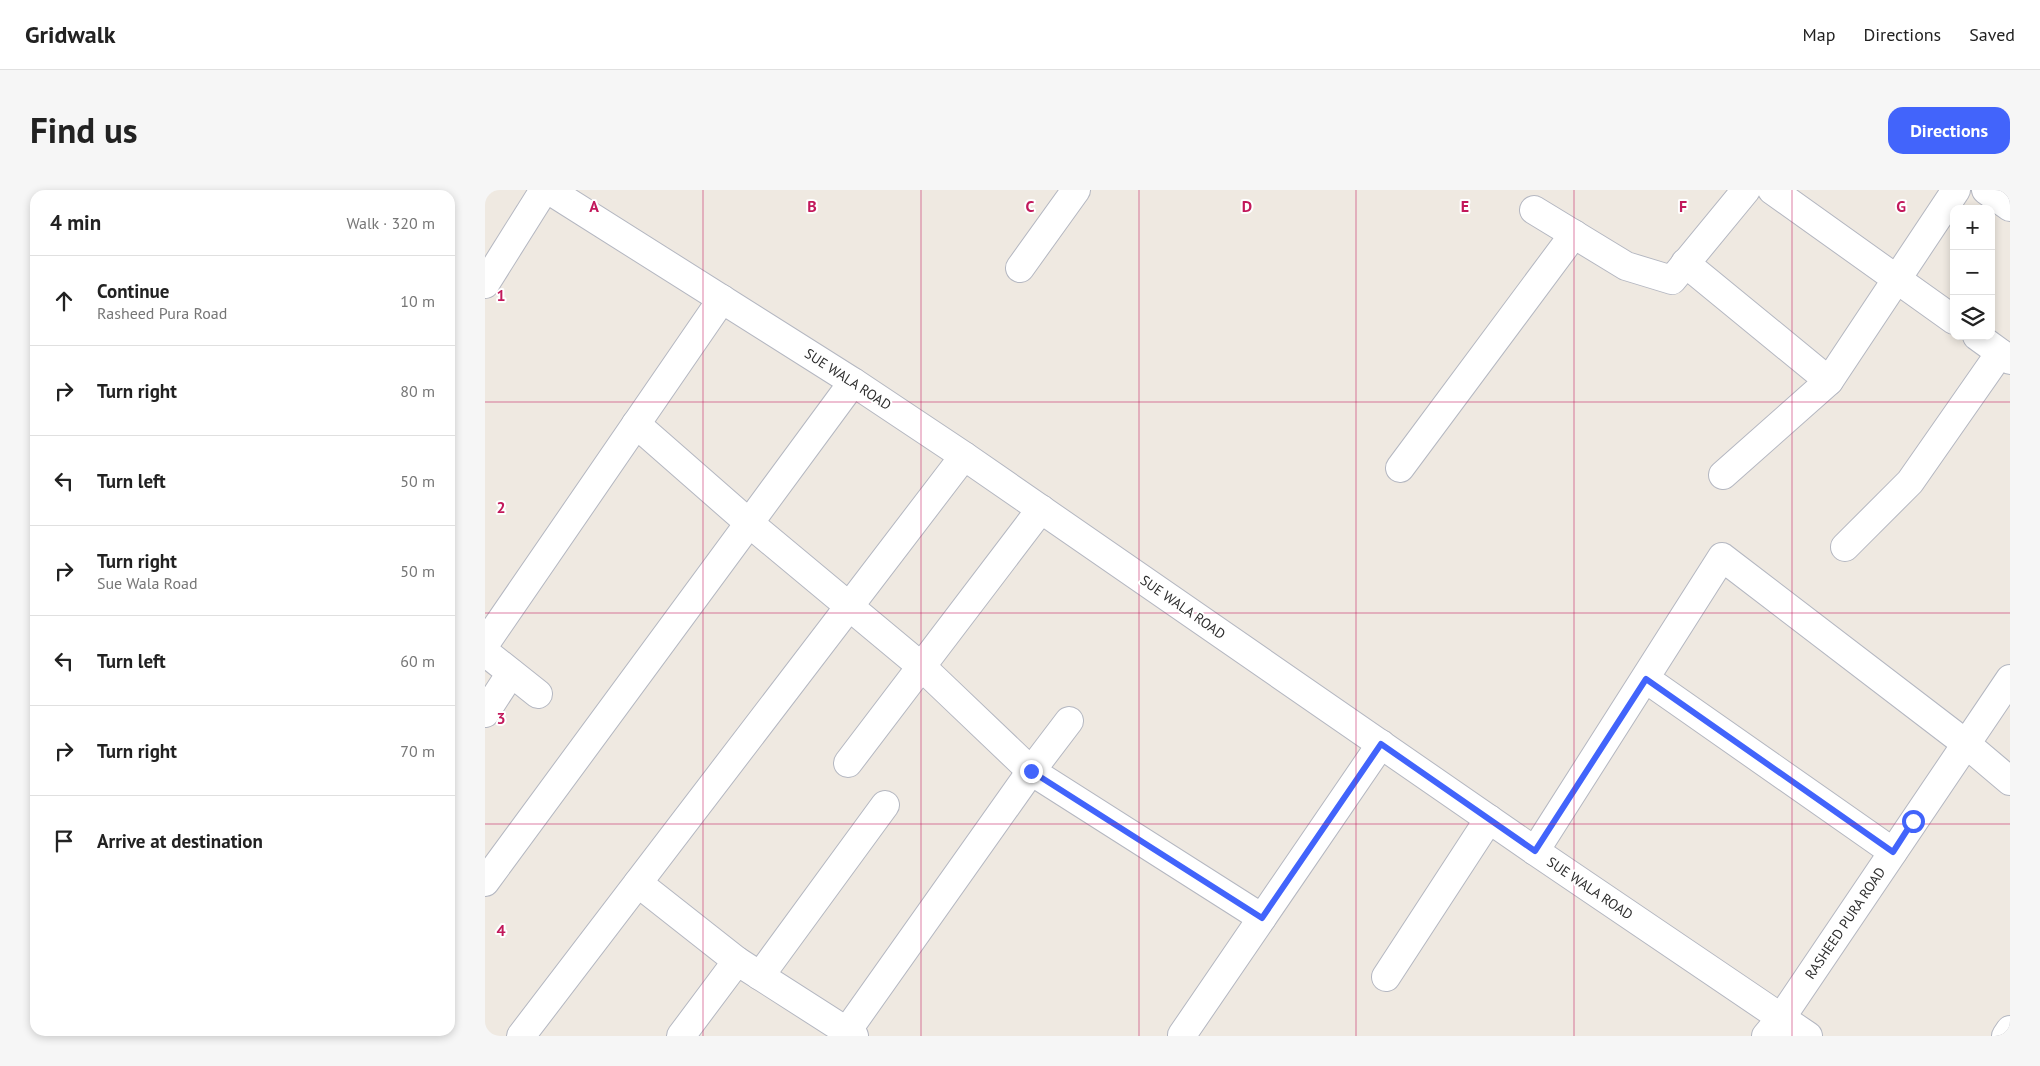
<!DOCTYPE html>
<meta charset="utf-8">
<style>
:root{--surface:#fff;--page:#f6f6f6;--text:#222;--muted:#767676;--line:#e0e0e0;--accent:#4264fb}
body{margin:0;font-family:"PT Sans",sans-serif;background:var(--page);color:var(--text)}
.controls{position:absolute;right:15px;top:15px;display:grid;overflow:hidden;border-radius:10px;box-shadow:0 2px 8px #0003}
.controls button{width:45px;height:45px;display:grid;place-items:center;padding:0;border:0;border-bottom:1px solid var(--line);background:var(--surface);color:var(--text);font:25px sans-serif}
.stop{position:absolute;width:15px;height:15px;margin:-11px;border:4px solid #4264fb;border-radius:50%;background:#fff}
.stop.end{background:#4264fb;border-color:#fff;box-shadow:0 1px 5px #0008}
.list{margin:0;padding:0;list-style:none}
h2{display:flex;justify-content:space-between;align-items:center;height:65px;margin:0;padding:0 20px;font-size:21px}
h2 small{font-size:16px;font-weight:400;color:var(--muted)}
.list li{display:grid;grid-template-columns:32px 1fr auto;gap:15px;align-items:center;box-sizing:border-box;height:90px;padding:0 20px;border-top:1px solid var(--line)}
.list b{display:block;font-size:19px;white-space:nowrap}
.list p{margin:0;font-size:16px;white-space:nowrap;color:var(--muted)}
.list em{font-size:16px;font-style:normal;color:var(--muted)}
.icon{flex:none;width:28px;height:28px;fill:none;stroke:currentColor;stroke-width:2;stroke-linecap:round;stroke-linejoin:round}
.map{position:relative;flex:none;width:1525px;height:846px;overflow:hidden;border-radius:15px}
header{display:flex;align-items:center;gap:30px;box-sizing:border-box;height:70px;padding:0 25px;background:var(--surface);border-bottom:1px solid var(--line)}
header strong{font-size:24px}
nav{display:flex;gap:28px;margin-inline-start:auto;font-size:18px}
.intro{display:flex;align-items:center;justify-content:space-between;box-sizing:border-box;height:120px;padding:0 30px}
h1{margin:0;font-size:35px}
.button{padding:12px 22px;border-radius:15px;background:var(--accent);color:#fff;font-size:18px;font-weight:700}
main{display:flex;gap:30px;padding:0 30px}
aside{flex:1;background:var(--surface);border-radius:15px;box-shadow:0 2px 8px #0003}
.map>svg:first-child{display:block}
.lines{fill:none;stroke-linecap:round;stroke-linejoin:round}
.minor-casing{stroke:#b4b7c1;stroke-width:30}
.minor{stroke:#fff;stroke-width:28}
.route{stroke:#4264fb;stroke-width:6}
.grid{fill:none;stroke:#c2185b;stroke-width:1;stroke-opacity:0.55}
.labels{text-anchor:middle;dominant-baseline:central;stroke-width:4;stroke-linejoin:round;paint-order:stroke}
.street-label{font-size:14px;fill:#2e2e2e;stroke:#fff}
.grid-label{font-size:16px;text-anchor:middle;font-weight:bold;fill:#c2185b;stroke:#fff;stroke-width:4;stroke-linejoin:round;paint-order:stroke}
</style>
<header>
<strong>Gridwalk</strong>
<nav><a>Map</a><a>Directions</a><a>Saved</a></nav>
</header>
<div class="intro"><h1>Find us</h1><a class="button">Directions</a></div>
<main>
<aside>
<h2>4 min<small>Walk · 320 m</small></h2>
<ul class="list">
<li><svg class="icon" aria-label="ahead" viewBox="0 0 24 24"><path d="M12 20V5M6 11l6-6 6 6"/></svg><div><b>Continue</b><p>Rasheed Pura Road</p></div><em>10 m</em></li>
<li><svg class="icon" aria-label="right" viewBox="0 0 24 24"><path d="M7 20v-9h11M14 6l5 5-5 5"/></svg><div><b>Turn right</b></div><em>80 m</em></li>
<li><svg class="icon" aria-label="left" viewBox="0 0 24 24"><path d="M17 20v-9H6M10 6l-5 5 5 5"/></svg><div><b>Turn left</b></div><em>50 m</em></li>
<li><svg class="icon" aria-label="right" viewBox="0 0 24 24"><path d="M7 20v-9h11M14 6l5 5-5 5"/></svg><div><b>Turn right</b><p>Sue Wala Road</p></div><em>50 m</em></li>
<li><svg class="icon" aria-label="left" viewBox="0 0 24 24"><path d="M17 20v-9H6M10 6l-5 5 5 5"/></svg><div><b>Turn left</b></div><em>60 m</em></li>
<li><svg class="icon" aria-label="right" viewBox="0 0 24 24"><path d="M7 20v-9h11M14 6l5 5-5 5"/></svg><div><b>Turn right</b></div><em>70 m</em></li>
<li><svg class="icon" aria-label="arrive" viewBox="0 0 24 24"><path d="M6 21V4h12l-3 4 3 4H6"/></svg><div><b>Arrive at destination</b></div></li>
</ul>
</aside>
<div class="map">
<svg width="1525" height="846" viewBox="0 0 1525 846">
<rect width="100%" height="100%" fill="#efe9e1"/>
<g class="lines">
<g class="minor-casing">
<g id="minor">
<polyline points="64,0 368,192 479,266 1050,661 1323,846"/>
<polyline points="1287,0 1469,130"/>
<polyline points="1501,0 1525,17"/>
<polyline points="1049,20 1141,76 1187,90 1261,0"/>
<polyline points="1200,73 1344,191"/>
<polyline points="535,78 591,0"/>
<polyline points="0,94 59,0"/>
<polyline points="1492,146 1525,170"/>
<polyline points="151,234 264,333 437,477 546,581 777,728"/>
<polyline points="915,278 1089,44"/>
<polyline points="1238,285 1344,191 1471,0"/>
<polyline points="1360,357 1425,292 1515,163"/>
<polyline points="0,454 237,109"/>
<polyline points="0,462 53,504"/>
<polyline points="1161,489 1408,662"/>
<polyline points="0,523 26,483"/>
<polyline points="363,573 556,319"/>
<polyline points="1050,661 1237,367 1480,553 1525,591"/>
<polyline points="0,692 368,192"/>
<polyline points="153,693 252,771"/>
<polyline points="275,786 400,615"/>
<polyline points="901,787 1004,629"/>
<polyline points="362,841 546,581 584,531"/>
<polyline points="697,845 896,554"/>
<polyline points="36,846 479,266"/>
<polyline points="196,846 252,771 369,846"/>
<polyline points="1281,846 1296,828 1525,489"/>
<polyline points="1521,846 1525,840"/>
</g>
</g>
<use href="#minor" class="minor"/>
</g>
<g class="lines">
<polyline class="route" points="546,581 777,728 896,554 1050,661 1161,489 1408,662 1428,631"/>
</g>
<path class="grid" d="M 218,0 L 218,846M 436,0 L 436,846M 654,0 L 654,846M 871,0 L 871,846M 1089,0 L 1089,846M 1307,0 L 1307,846M 0,212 L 1525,212M 0,423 L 1525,423M 0,634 L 1525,634"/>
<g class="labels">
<g class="street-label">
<text transform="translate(363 189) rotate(33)">SUE WALA ROAD</text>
<text transform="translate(698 417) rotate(35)">SUE WALA ROAD</text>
<text transform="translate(1105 698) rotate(34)">SUE WALA ROAD</text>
<text transform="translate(1360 733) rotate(-56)">RASHEED PURA ROAD</text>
</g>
</g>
<g class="grid-label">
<text x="109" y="22">A</text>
<text x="327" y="22">B</text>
<text x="545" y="22">C</text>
<text x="762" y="22">D</text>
<text x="980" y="22">E</text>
<text x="1198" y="22">F</text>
<text x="1416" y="22">G</text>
<text x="16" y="111">1</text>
<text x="16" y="323">2</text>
<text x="16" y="534">3</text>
<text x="16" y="746">4</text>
</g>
</svg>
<div class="controls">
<button>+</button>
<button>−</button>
<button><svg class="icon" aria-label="layers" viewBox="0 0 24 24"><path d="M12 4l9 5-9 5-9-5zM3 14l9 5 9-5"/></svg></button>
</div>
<div class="stop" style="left:1428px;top:631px"></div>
<div class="stop end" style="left:546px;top:581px"></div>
</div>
</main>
